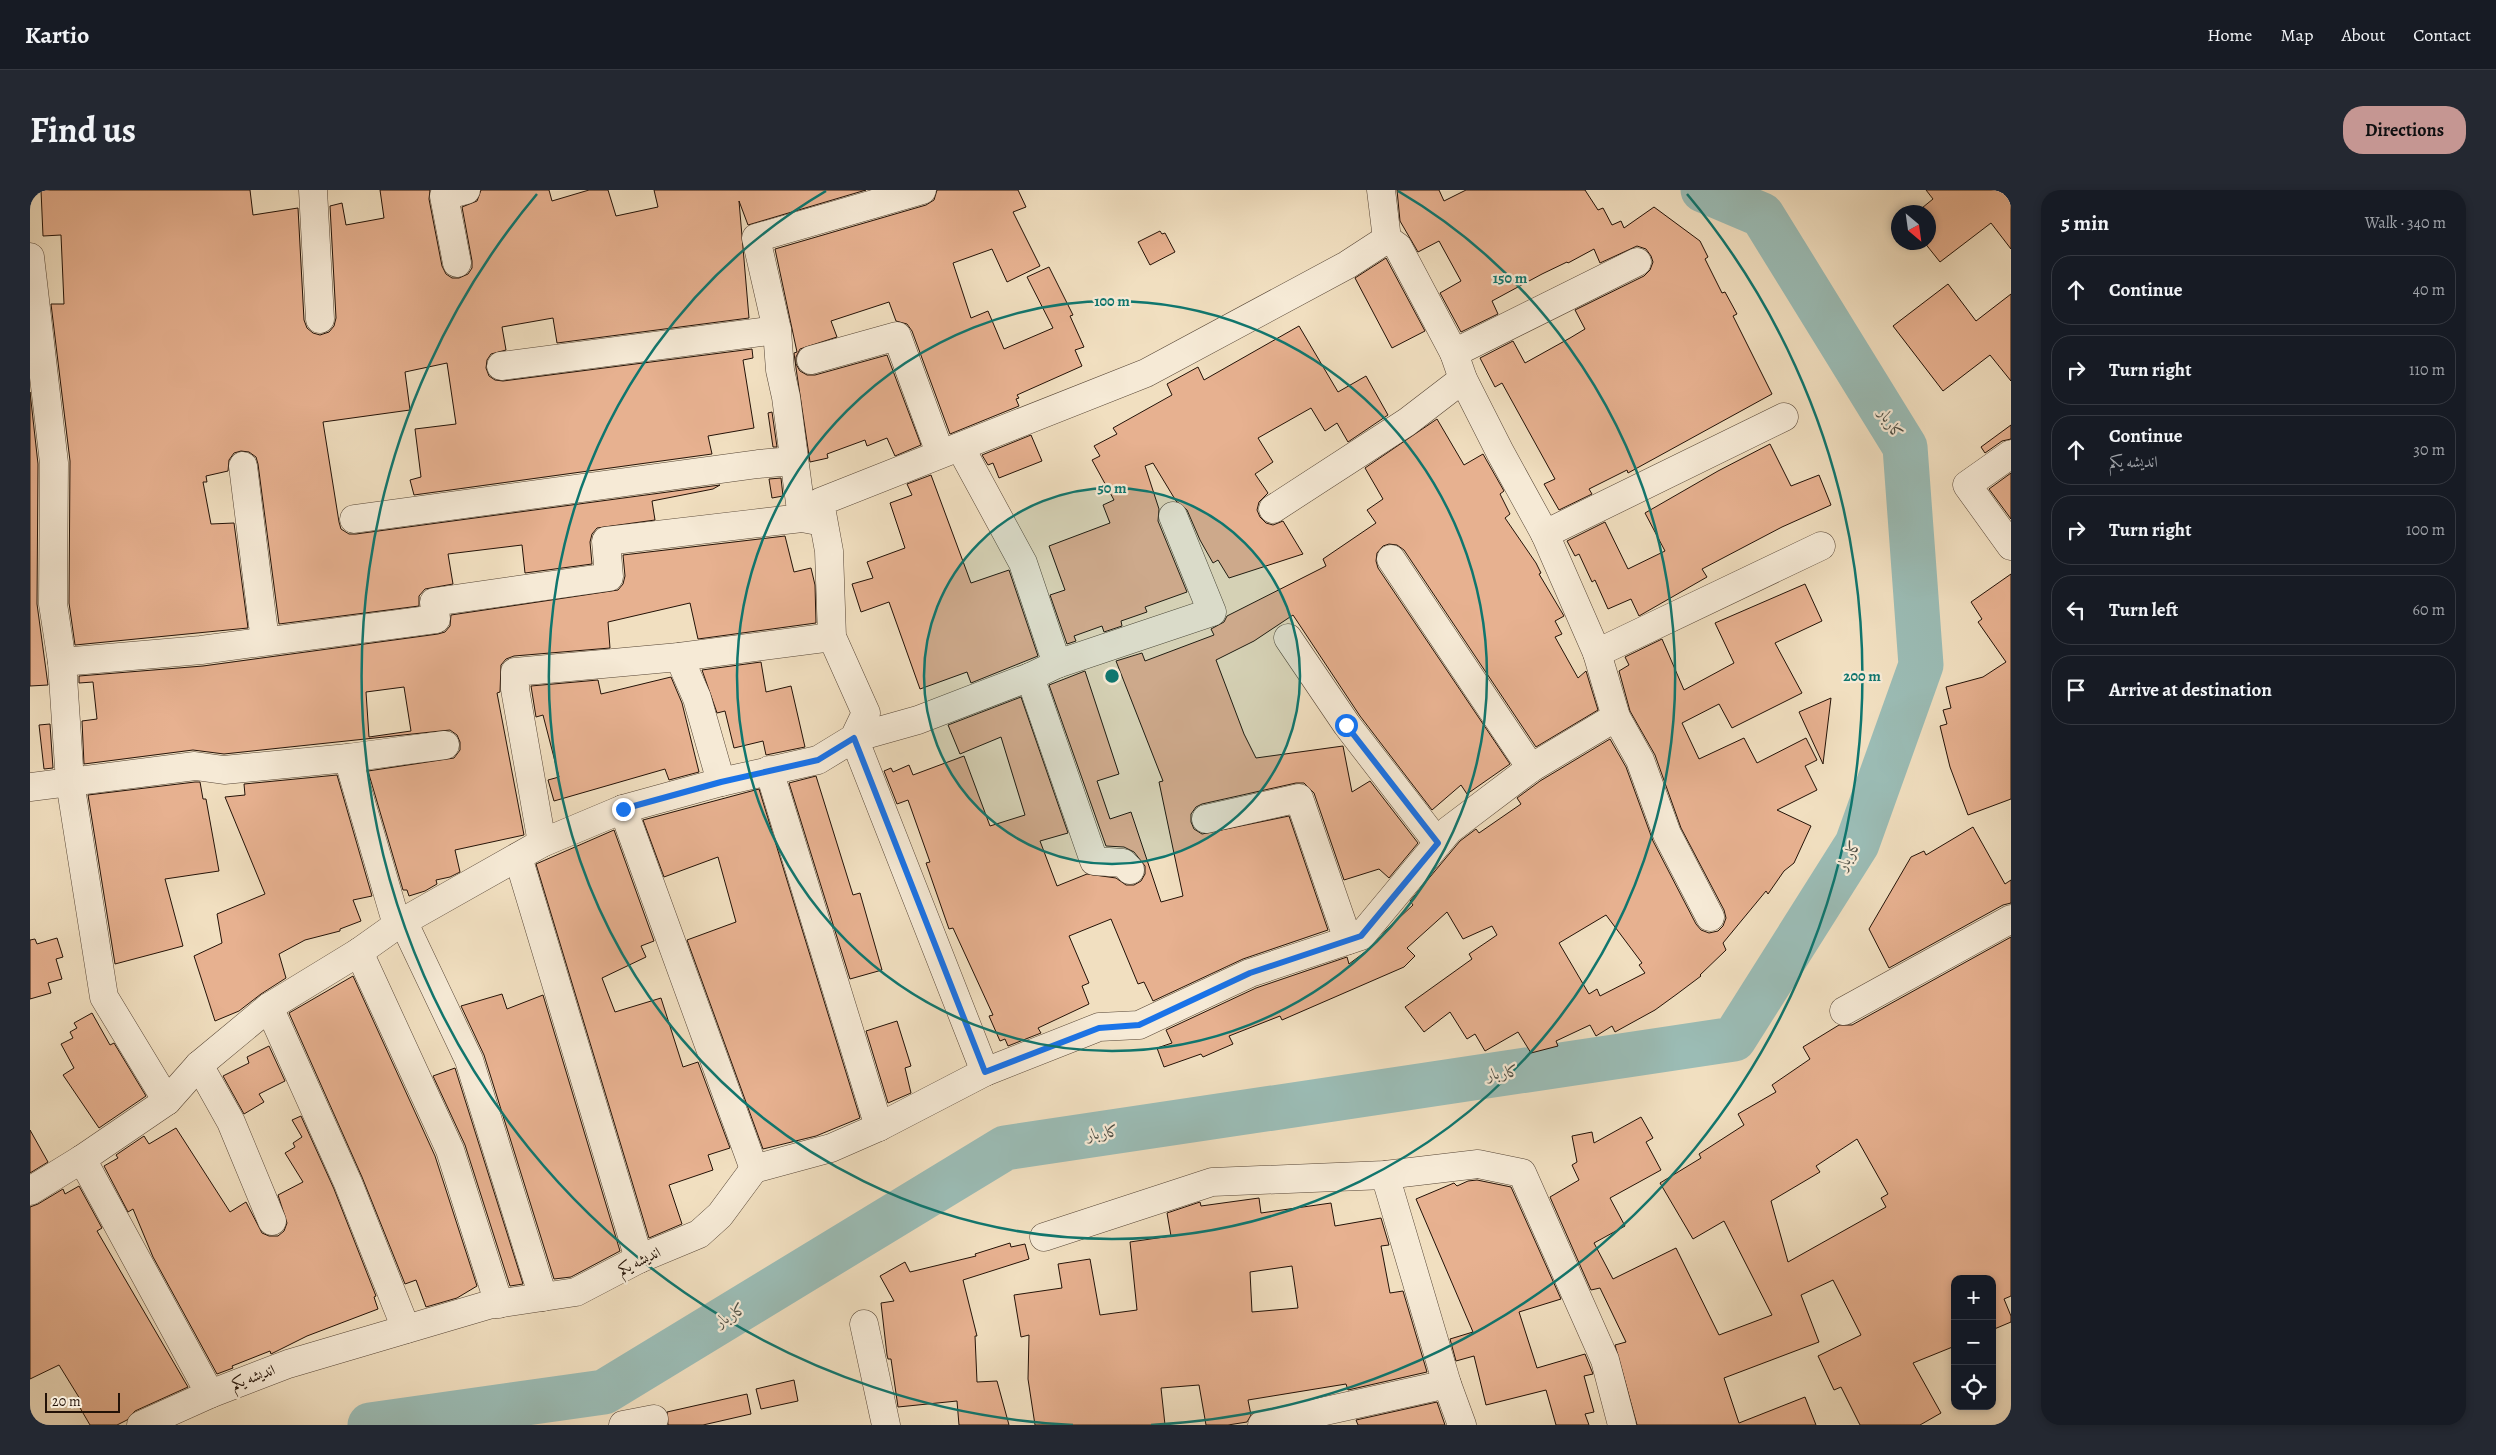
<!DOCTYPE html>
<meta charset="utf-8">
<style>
:root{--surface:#171b24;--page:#242831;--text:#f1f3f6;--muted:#9ea1a6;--line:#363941;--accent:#c59692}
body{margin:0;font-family:Alegreya,Amiri,serif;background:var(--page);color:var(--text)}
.controls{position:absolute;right:15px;bottom:15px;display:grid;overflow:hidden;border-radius:10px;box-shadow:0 2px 8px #0003}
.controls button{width:45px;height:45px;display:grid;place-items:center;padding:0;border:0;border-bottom:1px solid var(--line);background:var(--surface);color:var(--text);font:25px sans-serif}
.compass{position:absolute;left:1861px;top:15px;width:45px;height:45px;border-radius:50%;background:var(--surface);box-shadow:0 2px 8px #0003;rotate:151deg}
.scale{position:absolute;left:15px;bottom:12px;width:75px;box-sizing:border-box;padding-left:5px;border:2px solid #231207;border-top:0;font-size:14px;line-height:18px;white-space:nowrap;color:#231207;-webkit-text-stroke:4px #f6ead6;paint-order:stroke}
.stop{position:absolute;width:15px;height:15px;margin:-11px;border:4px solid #1a73e8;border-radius:50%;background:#fff}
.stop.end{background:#1a73e8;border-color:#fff;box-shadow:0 1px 5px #0008}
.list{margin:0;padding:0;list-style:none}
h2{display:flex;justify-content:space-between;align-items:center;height:65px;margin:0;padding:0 20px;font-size:21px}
h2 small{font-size:16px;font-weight:400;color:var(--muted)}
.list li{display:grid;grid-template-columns:32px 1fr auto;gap:15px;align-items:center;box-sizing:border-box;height:70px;margin:0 10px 10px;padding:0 10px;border:1px solid var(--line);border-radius:20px}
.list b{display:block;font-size:19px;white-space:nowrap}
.list p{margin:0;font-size:16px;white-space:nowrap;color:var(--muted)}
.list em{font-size:16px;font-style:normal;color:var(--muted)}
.icon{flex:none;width:28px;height:28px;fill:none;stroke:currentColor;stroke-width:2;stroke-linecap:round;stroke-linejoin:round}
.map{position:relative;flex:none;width:1981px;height:1235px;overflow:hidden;border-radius:20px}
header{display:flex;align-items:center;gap:30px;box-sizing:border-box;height:70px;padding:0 25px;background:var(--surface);border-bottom:1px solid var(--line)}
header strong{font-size:24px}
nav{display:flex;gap:28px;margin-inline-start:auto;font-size:18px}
.intro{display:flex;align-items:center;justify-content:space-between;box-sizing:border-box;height:120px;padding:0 30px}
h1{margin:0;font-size:35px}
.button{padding:12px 22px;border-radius:20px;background:var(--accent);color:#111;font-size:18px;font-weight:700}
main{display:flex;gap:30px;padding:0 30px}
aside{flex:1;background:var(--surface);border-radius:20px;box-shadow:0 2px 8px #0003}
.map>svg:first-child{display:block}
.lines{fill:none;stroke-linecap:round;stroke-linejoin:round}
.river{stroke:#9bbcb5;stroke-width:45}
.building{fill:#e7b190;stroke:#231207;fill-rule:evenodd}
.minor-casing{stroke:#564535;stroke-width:29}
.minor{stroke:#f6ead6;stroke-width:28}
.route{stroke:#1a73e8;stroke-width:6}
.ring{fill:none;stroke:#0f766e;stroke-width:2.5}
.labels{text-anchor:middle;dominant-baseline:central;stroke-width:4.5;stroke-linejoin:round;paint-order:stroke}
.street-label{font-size:15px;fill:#231207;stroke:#f6ead6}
.water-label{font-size:16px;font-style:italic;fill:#4d4e44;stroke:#f6ead6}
.centre{fill:#0f766e;stroke:#f6ead6;stroke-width:2.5}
.ring-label{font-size:15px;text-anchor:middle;font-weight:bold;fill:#0f766e;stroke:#f6ead6;stroke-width:4.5;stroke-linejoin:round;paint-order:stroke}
</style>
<header>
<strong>Kartio</strong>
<nav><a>Home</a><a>Map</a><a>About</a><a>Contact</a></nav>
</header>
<div class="intro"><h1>Find us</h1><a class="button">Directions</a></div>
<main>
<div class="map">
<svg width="1981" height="1235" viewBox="0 0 1981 1235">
<rect width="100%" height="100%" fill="#f1dfc0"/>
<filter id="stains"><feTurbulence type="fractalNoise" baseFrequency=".004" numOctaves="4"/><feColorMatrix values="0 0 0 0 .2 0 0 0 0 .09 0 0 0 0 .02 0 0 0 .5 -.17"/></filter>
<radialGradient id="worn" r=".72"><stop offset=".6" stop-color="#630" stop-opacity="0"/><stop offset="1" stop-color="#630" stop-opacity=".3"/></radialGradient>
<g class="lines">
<polyline class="river" points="340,1235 574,1202 975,958 1704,849 1827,654 1891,475 1875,257 1732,25 1673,0"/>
</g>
<g class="building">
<polygon points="11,0 220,0 223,25 268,18 274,130 277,138 283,143 290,145 299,142 304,136 306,128 300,16 312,13 316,35 354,28 350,0 400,0 399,9 412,76 416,84 422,88 429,88 438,84 442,78 442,71 432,17 447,11 451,0 519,0 522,11 559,0 578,0 586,26 628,17 624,0 836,0 718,35 709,11 719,128 527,153 523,128 472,137 476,160 461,164 457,170 456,178 459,186 465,190 473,191 722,159 723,168 713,170 724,238 678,246 682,264 384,305 380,290 391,287 385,239 426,234 417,173 375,182 380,220 293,232 309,332 311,339 319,344 326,344 690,295 683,299 622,311 625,330 567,338 562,344 560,352 562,374 495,383 492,355 418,364 423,394 395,399 389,406 389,416 249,434 228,274 226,267 219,262 211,261 204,263 199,270 198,281 176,286 177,292 173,292 181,334 204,333 218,438 45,455 39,413 40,271 21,114 34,114 31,45 13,46"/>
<polygon points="907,0 988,0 996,17 983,22 1010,76 977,92 962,59 923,73 941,128 958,121 974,159 1023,138 997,87 1019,77 1043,125 1040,126 1054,157 1045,160 1052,176 987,205 989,208 986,209 989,216 920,244 882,141 877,134 866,131 859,112 801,131 807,147 770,159 766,167 766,174 770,181 777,185 785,185 857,165 891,255 865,266 857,248 837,256 835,250 797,264 798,268 780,272 766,178 764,163 767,162 745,59 896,15 904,10"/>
<polygon points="1367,0 1409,0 1414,11 1436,0 1555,0 1568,20 1573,18 1582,35 1591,31 1594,38 1624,17 1670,51 1678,67 1675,69 1692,103 1695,102 1707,124 1703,126 1742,204 1598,283 1597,280 1559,299 1562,304 1529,320 1514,294 1525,289 1472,193 1465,197 1450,168 1483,151 1495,173 1540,148 1555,139 1545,120 1614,86 1620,80 1623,72 1621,66 1616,59 1607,56 1570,73 1564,59 1538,73 1537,72 1512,84 1462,111 1468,124 1431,142 1410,103 1431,91 1409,51 1388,62 1370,31"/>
<polygon points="1896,0 1981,0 1981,59 1961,33 1910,72 1894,52 1898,52 1898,22 1887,22 1903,9"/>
<polygon points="1130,41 1132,44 1135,43 1145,62 1120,75 1108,52"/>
<polygon points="1356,68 1395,141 1362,158 1325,88"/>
<polygon points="1918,94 1946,131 1981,104 1981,191 1960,165 1913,201 1863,136"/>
<polygon points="1269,136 1308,202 1336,186 1358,225 1318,252 1307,233 1295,241 1281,218 1228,248 1243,272 1225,284 1238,303 1229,312 1227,320 1230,327 1236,333 1243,335 1253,331 1273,364 1199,388 1188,370 1183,373 1170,350 1157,320 1146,311 1123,273 1115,276 1129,319 1128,331 1157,402 1115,417 1117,422 1091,431 1092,436 1074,442 1072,436 1044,446 1046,451 1037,454 1020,405 1035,400 1019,356 1080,333 1073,315 1084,310 1062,270 1070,266 1064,256 1087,244 1083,238 1142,205 1137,194 1168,177 1174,190"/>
<polygon points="0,202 8,274 7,414 18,495 0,496"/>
<polygon points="742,222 747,257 743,257 738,223"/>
<polygon points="1407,229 1434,275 1453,264 1474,301 1470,304 1480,324 1475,328 1506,373 1511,383 1509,384 1534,426 1525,431 1532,444 1525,447 1548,488 1556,481 1568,520 1506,557 1374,360 1367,355 1359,354 1353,356 1347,363 1346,371 1348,378 1480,574 1437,604 1431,595 1402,620 1330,526 1263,425 1224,451 1186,470 1214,544 1226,568 1313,556 1322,602 1340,591 1388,653 1359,688 1349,679 1314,690 1284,603 1274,593 1266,593 1172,614 1166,617 1161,624 1161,632 1164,639 1172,644 1259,626 1298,740 1213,769 1123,811 1114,792 1108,794 1081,729 1039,746 1059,793 1052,796 1059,814 1008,838 1011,843 978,856 975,849 970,851 959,826 963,825 923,738 919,739 896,673 900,672 878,610 867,614 854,581 861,578 863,582 879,575 883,585 934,566 960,636 995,625 971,547 930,564 918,535 991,507 1038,643 1010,651 1027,696 1057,684 1086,688 1096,695 1104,695 1111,691 1115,684 1115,676 1104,662 1094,657 1076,656 1019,495 1055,481 1089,584 1067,591 1080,629 1101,622 1131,712 1153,706 1129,592 1133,591 1086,471 1112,463 1115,471 1184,445 1181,439 1194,432 1197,426 1296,376 1293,369 1346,333 1337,320 1353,309 1335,278"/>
<polygon points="1981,235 1981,249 1972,251 1955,263 1951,257"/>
<polygon points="1001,245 1012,271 969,288 963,273 958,275 952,265"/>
<polygon points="1740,254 1761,296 1789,285 1801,315 1752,337 1672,379 1677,387 1609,426 1601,409 1578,419 1565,390 1562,392 1549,364 1545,366 1537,351 1575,332 1598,379 1635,361 1615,323 1688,281"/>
<polygon points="1981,283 1981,329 1959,299"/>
<polygon points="901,285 941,393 979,380 1008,466 941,493 937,482 890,499 859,412 831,422 822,394 843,388 837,372 875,358 860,313 882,305 877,294"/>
<polygon points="751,288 753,306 742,308 739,289"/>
<path d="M 755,346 L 764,382 L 781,378 L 785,395 L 786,433 L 668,449 L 660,413 L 578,432 L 580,458 L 484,466 L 476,469 L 471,475 L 470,502 L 467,503 L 494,645 L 425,660 L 430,682 L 420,687 L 406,690 L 407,694 L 395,701 L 379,706 L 377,700 L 373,700 L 338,581 L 424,568 L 430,560 L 430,552 L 427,545 L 420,540 L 194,564 L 163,560 L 54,574 L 52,531 L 67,529 L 63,492 L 49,493 L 49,486 L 173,476 L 408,444 L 415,442 L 420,436 L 421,425 L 588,400 L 593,394 L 595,386 L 593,365 ZM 374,497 L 381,541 L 339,547 L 336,502 Z"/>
<polygon points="1981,384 1981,609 1938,625 1920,577 1910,536 1917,534 1913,520 1921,518 1916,497 1953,487 1976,472 1948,432 1952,429 1941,412"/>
<path d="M 1775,394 L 1792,431 L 1745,453 L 1772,503 L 1702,538 L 1689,514 L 1652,533 L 1669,569 L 1714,548 L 1727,573 L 1776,548 L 1787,570 L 1775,576 L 1787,600 L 1747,620 L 1781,636 L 1764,673 L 1754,681 L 1738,704 L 1736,701 L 1693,753 L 1696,760 L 1670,785 L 1671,786 L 1647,804 L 1625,820 L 1585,842 L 1582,836 L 1566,846 L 1560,835 L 1526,851 L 1528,856 L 1501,863 L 1488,842 L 1455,861 L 1445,844 L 1437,849 L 1420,822 L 1394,842 L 1375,817 L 1442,769 L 1439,764 L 1467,745 L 1462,736 L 1433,749 L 1417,722 L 1377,758 L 1385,766 L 1374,777 L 1252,830 L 1250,826 L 1199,846 L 1203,854 L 1173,867 L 1171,864 L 1134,877 L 1127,858 L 1142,853 L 1136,840 L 1226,798 L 1317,767 L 1319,774 L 1343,756 L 1356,740 L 1383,715 L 1380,711 L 1430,651 L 1446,639 L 1449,643 L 1491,614 L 1487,608 L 1510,591 L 1580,549 L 1596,577 L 1623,651 L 1666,734 L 1671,740 L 1679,743 L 1688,741 L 1693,736 L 1696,728 L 1694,720 L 1651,638 L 1625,565 L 1600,521 L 1589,481 L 1599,475 L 1595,467 L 1632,449 L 1654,500 L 1704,473 L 1685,433 ZM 1576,725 L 1612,773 L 1609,775 L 1615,783 L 1570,806 L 1567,799 L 1559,804 L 1529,753 Z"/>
<polygon points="731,472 736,502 761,496 775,557 736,565 733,551 704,558 695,521 687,523 672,480"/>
<polygon points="641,487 652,513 669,582 639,590 635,579 524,611 518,590 529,587 513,525 506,527 501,496 568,490 571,504"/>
<polygon points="1801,508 1793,574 1769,522"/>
<polygon points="20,534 23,578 14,579 9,535"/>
<polygon points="307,585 342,706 323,710 331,731 310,739 310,741 275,750 249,764 256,788 231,804 209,821 185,831 164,766 192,753 187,724 235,704 195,607 215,605 214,594"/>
<polygon points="786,586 823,705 830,703 852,780 820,789 759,593"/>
<polygon points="165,592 170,592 173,609 176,609 189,681 135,689 153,756 85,774 58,605"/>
<polygon points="729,599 830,928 786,946 733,959 657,750 706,732 688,667 634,687 613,630"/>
<polygon points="1943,637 1975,694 1981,690 1981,713 1973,715 1859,778 1839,739 1881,667 1894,661 1896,665"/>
<polygon points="584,640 624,751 611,756 616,767 572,788 585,822 631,808 653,877 668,872 700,958 678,965 683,980 639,995 652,1034 619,1048 506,674"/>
<path d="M 1981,747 L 1981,1106 L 1974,1109 L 1981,1126 L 1981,1132 L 1962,1140 L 1962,1089 L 1925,1089 L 1925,1156 L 1883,1173 L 1911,1223 L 1890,1235 L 1830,1235 L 1811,1197 L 1804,1200 L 1788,1166 L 1831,1145 L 1803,1090 L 1771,1105 L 1789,1152 L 1694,1188 L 1709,1233 L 1775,1207 L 1786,1235 L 1607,1235 L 1585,1155 L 1596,1152 L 1570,1098 L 1561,1100 L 1520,1007 L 1549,990 L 1542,975 L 1547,972 L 1542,946 L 1562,942 L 1564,953 L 1611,927 L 1623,948 L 1616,952 L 1631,980 L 1580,1008 L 1595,1036 L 1564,1053 L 1583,1089 L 1646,1058 L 1689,1145 L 1742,1125 L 1694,1031 L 1663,1049 L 1630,993 L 1671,968 L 1669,964 L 1714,935 L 1708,924 L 1746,902 L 1742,895 L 1780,869 L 1773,857 L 1809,835 L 1822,835 ZM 1827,949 L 1858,1004 L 1851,1008 L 1856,1017 L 1758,1072 L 1741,1011 L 1790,982 L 1786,976 Z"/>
<polygon points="27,748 33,767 26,769 32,789 18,793 21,803 0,809 0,750 5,749 7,754"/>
<polygon points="323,786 405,966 447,1096 427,1108 396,1117 386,1090 375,1094 332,987 259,823"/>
<polygon points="472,804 477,819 513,805 590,1061 541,1087 524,1089 454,865 431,816"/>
<polygon points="62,823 80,855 84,853 116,906 69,938 33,885 44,878 31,854 43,848 40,842 47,838 44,833"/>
<polygon points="867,831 881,876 875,878 881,903 858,913 836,841"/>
<polygon points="239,856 255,891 229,904 234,912 214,924 193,886 219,873 217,867"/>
<polygon points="425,878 493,1094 480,1096 435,955 403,886"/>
<polygon points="271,926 304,999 346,1106 344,1107 348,1119 277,1146 241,1164 240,1161 202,1176 203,1178 187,1184 123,1067 103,1019 98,1022 74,976 88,968 86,965 114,946 119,954 146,938 200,1022 216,1012 232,1043 239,1046 248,1046 254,1041 257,1033 248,1005 273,992 255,963 265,957 263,953 272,947 262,930"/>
<polygon points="0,940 18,972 0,983"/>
<polygon points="1447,990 1481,997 1531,1109 1489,1122 1507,1178 1555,1164 1563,1184 1554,1186 1564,1222 1555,1224 1559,1235 1526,1235 1516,1200 1456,1215 1444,1166 1426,1171 1420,1149 1443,1142 1386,1009 1424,993 1427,996 1438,991"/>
<polygon points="49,996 72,1038 67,1041 158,1197 105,1221 97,1230 87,1235 60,1235 46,1211 50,1209 29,1175 0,1189 0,1017 8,1014 33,999 35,1004"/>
<path d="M 1229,1008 L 1231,1023 L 1301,1013 L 1305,1036 L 1351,1028 L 1359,1055 L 1351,1056 L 1360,1103 L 1373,1101 L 1397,1182 L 1318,1200 L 1316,1194 L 1218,1210 L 1221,1225 L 1217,1232 L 1198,1235 L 1176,1235 L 1169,1195 L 1131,1198 L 1135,1235 L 1005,1235 L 998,1189 L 999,1145 L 991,1147 L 984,1105 L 1032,1098 L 1028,1074 L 1060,1069 L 1070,1125 L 1107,1120 L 1100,1052 L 1141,1046 L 1137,1023 L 1170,1012 L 1171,1016 ZM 1262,1076 L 1268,1118 L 1222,1122 L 1220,1082 Z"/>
<polygon points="980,1053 981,1057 995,1054 999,1069 933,1090 947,1146 945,1146 947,1192 967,1191 979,1235 929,1235 927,1211 868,1217 861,1169 858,1169 857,1165 851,1113 864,1111 850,1086 875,1072 880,1082 946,1066 945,1064"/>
<polygon points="764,1190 768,1211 731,1219 726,1199"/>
<polygon points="717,1204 721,1224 673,1235 638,1235 637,1222"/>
<polygon points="1407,1212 1415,1235 1328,1235 1326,1230"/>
</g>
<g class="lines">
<g class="minor-casing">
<g id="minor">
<polyline points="283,0 290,129"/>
<polyline points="0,67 24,273 23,414 32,472 40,592 74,807 137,911"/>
<polyline points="427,73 414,6 436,0"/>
<polyline points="1424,163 1607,72"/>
<polyline points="781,170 867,146 910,263"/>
<polyline points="471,176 747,140"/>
<polyline points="930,257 993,373 1027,474"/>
<polyline points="1981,264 1937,295 1981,356"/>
<polyline points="213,276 235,451"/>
<polyline points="1243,319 1377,232 1433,189"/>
<polyline points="324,329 728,274 763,271"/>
<polyline points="788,331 772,328 756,207 750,180 747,140 726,48 892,0"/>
<polyline points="1515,344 1754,227"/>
<polyline points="1361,369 1501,578"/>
<polyline points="1258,448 1317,535 1408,653"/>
<polyline points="1567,463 1791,356"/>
<polyline points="649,467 667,508 691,592"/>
<polyline points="32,472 171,460 406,429 404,412 579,387 576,351 772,328"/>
<polyline points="1000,487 1064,671 1093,673 1100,680"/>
<polyline points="1586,527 1610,570 1637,644 1680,727"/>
<polyline points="318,568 367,735"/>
<polyline points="739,580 849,937"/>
<polyline points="0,597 165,576 194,580 318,568 415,555"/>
<polyline points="593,619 724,979"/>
<polyline points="1176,629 1269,608 1318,750"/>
<polyline points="512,653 485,499 485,482 649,467 802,447"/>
<polyline points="488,667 609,1069"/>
<polyline points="373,731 439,870 513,1107"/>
<polyline points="329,762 420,960 469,1114"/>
<polyline points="239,817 318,993 376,1139"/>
<polyline points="1814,821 1981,729"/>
<polyline points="169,875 201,932 242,1031"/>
<polyline points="955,882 824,548 888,530 1000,487 1027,474 1182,422 1143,326"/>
<polyline points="52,969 180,1204"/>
<polyline points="1355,985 1417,1194 1432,1235"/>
<polyline points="0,1001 52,969 137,911 169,875 239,817 329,762 367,735 512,653 593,619 691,592 788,570 824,548 836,523 802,447 799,361 790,312 1116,183 1317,75 1357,49 1351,0"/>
<polyline points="1014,1047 1182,992 1355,985 1448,974 1492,983 1575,1170 1592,1235"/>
<polyline points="834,1134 856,1235"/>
<polyline points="111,1235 180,1204 258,1174 458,1115 546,1102 609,1069 669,1044 690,1025 724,979 801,958 849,937 955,882 1069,837 1109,835 1220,783 1331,746 1419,640 1501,578 1586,527 1567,463 1515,344 1470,262 1433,189 1424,163 1368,57 1357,49"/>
<polyline points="593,1235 624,1229"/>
<polyline points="1232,1235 1417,1194"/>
</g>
</g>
<use href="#minor" class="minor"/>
</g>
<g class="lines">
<polyline class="route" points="593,619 691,592 788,570 824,548 955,882 1069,838 1109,835 1220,783 1331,746 1408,653 1316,535"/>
</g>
<circle cx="1082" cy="486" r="188" fill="#0f766e" fill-opacity=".12"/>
<g class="ring">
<circle cx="1082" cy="486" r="188"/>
<circle cx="1082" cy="486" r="375"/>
<path d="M1368 1A563 563 0 1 1 796 1"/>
<path d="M1043 1235A750 750 0 0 1 507 4M1657 4A750 750 0 0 1 1121 1235"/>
</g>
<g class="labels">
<g class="street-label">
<text transform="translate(609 1071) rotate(-26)">اندیشه یکم</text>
<text transform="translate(223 1187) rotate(-21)">اندیشه یکم</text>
</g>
<g class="water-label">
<text transform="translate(1861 234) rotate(58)">کاربار</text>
<text transform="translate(1819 665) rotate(-60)">کاربار</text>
<text transform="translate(1473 883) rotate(-8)">کاربار</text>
<text transform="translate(1073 943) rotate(-8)">کاربار</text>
<text transform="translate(701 1125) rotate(-31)">کاربار</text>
</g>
</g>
<circle cx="1082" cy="486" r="8" class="centre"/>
<g class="ring-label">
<text x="1480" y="93">150 m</text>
<text x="1082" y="116">100 m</text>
<text x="1082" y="303">50 m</text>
<text x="1832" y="491">200 m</text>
</g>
<rect width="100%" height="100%" filter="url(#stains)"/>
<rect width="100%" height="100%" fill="url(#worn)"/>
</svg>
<div class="controls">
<button>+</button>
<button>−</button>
<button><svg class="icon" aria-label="locate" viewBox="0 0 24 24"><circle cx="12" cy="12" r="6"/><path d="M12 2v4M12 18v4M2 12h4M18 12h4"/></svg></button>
</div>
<svg class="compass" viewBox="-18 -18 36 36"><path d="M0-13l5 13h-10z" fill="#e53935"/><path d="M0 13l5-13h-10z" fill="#9ea1a6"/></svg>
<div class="scale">20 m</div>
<div class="stop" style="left:1316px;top:535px"></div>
<div class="stop end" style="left:593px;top:619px"></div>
</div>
<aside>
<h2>5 min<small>Walk · 340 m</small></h2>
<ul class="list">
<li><svg class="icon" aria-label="ahead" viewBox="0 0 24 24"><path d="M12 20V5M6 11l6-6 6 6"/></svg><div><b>Continue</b></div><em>40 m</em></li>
<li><svg class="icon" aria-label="right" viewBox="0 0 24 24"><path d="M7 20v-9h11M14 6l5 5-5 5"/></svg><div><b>Turn right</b></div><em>110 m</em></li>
<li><svg class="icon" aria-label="ahead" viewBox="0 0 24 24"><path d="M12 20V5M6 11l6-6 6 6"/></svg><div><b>Continue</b><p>اندیشه یکم</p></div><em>30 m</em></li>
<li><svg class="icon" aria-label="right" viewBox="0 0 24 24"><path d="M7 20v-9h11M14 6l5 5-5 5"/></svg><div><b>Turn right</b></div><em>100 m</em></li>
<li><svg class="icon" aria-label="left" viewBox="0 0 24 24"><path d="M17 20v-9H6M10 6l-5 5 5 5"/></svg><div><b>Turn left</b></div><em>60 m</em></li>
<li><svg class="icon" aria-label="arrive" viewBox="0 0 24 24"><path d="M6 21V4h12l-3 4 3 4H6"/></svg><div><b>Arrive at destination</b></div></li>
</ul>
</aside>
</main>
